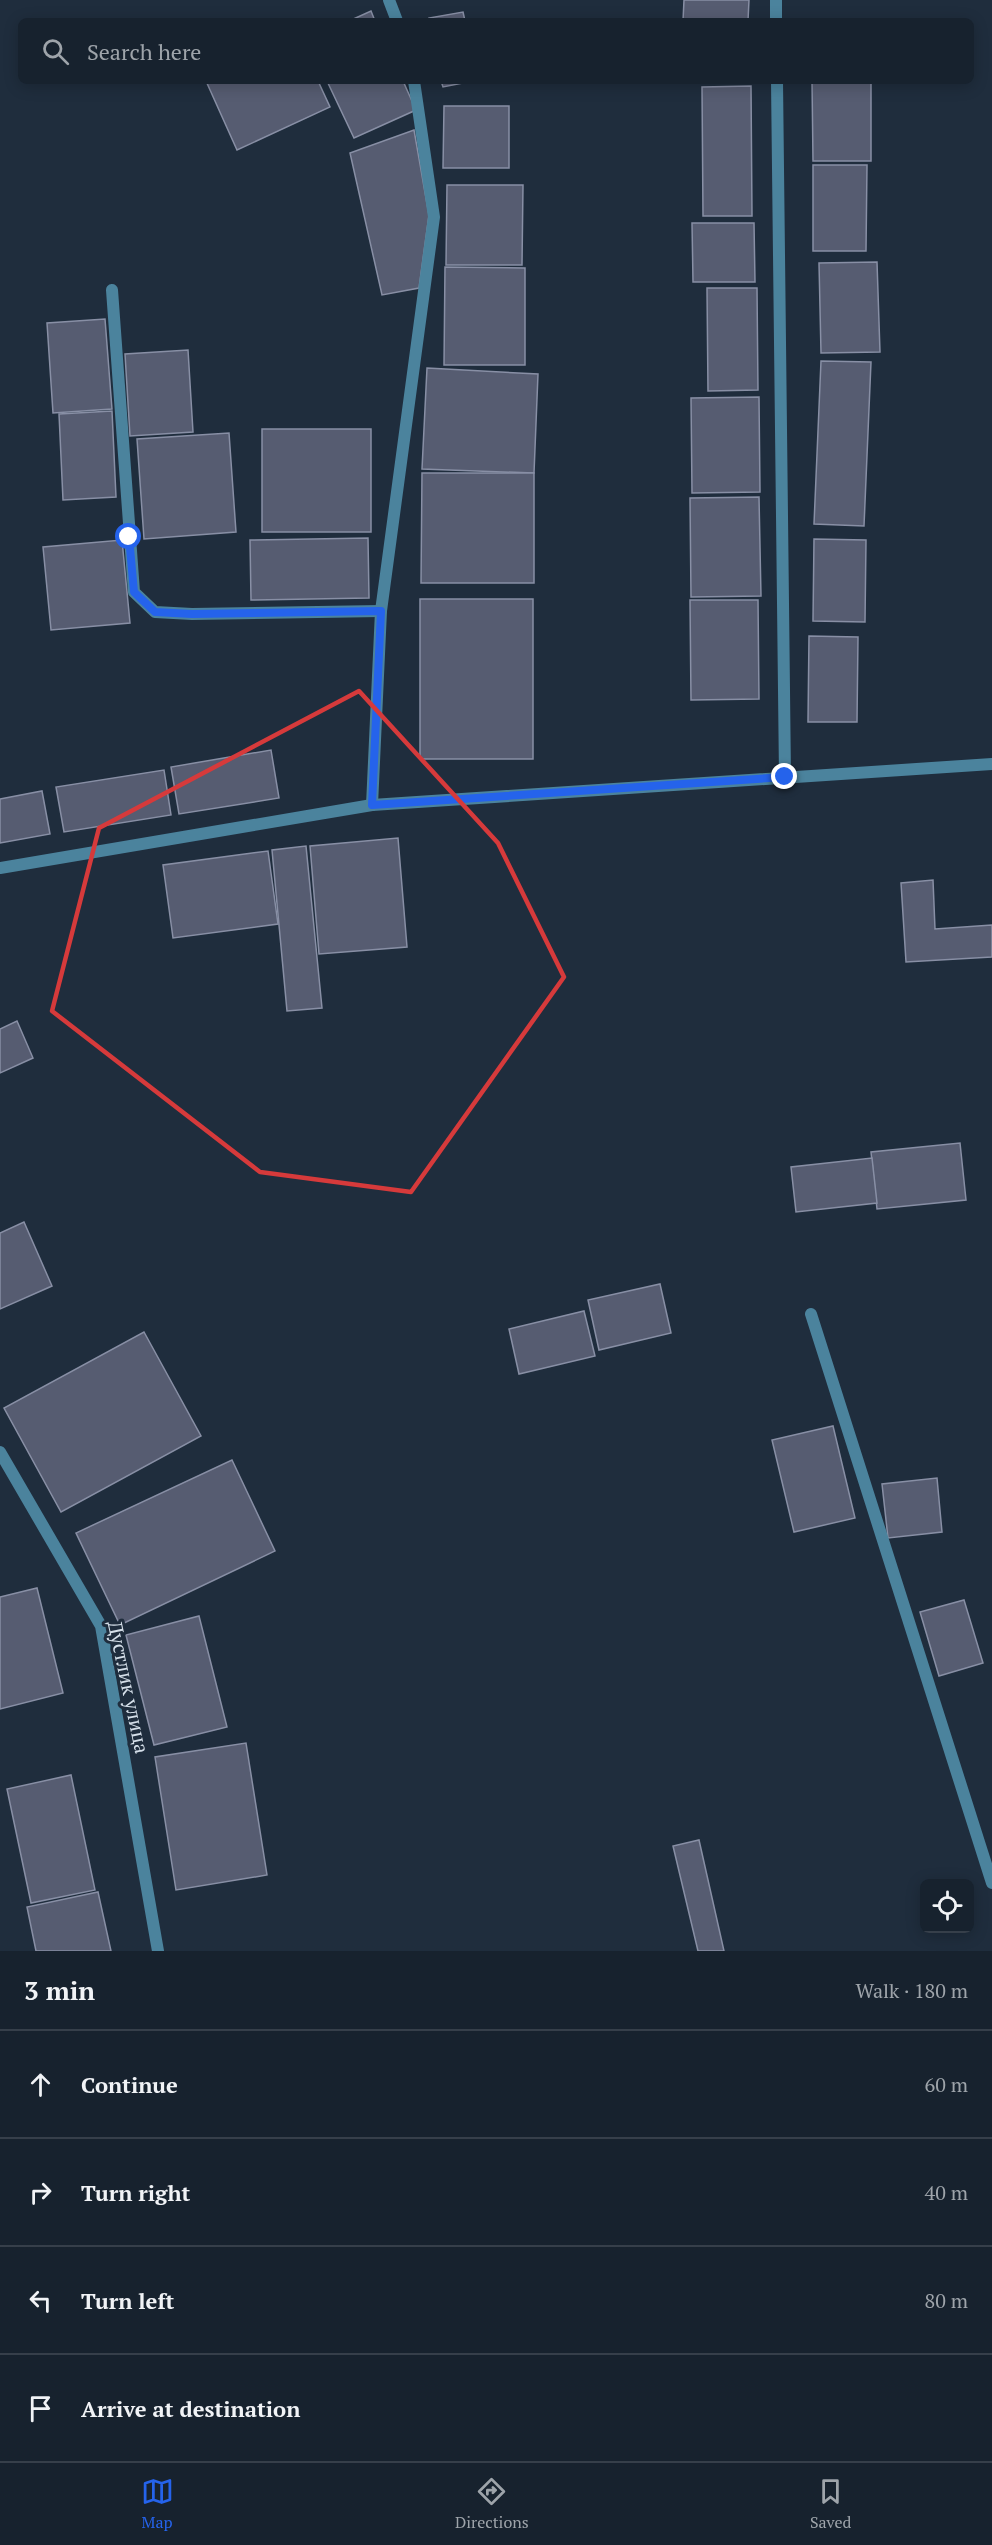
<!DOCTYPE html>
<meta charset="utf-8">
<style>
:root{--surface:#17222e;--page:#242f3a;--text:#f1f3f6;--muted:#9ea4aa;--line:#363f4a;--accent:#2563eb}
body{margin:0;font-family:"PT Serif",serif;background:var(--page);color:var(--text)}
.controls{position:absolute;right:18px;bottom:18px;display:grid;overflow:hidden;border-radius:9px;box-shadow:0 3px 15px #0003}
.controls button{width:54px;height:54px;display:grid;place-items:center;padding:0;border:0;border-bottom:2px solid var(--line);background:var(--surface);color:var(--text);font:30px sans-serif}
.stop{position:absolute;width:18px;height:18px;margin:-14px;border:4px solid #2563eb;border-radius:50%;background:#fff}
.stop.end{background:#2563eb;border-color:#fff;box-shadow:0 2px 6px #0008}
.list{margin:0;padding:0;list-style:none}
h2{display:flex;justify-content:space-between;align-items:center;height:78px;margin:0;padding:0 24px;font-size:26px}
h2 small{font-size:20px;font-weight:400;color:var(--muted)}
.list li{display:grid;grid-template-columns:39px 1fr auto;gap:18px;align-items:center;box-sizing:border-box;height:108px;padding:0 24px;border-top:2px solid var(--line)}
.list b{display:block;font-size:22px;white-space:nowrap}
.list em{font-size:20px;font-style:normal;color:var(--muted)}
.icon{flex:none;width:33px;height:33px;fill:none;stroke:currentColor;stroke-width:2;stroke-linecap:round;stroke-linejoin:round}
.map{position:relative;flex:none;width:992px;height:1951px;overflow:hidden}
.search{position:absolute;background:var(--surface);box-shadow:0 3px 15px #0003;left:18px;right:18px;top:18px;height:66px;display:flex;align-items:center;gap:15px;box-sizing:border-box;padding:0 21px;border-radius:9px;color:var(--muted);font-size:22px}
.sheet{height:510px;background:var(--surface)}
nav{display:flex;justify-content:space-around;align-items:center;box-sizing:border-box;height:84px;border-top:2px solid var(--line);background:var(--surface);font-size:16px;color:var(--muted)}
nav a{display:grid;justify-items:center;gap:3px}
nav .on{color:var(--accent)}
.map>svg:first-child{display:block}
.building{fill:#565c71;stroke:#888fa5;stroke-width:1.5}
.lines{fill:none;stroke-linecap:round;stroke-linejoin:round}
.minor{stroke:#4b839d;stroke-width:12}
.route{stroke:#2563eb;stroke-width:8}
.marked{fill:none;stroke:#d63a3b;stroke-width:4.5;stroke-linejoin:round}
.labels{text-anchor:middle;dominant-baseline:central;stroke-width:6;stroke-linejoin:round;paint-order:stroke}
.street-label{font-size:20px;fill:#d5dfe9;stroke:#1f2d3d}
</style>
<div class="map">
<svg width="992" height="1951" viewBox="0 0 992 1951">
<rect width="100%" height="100%" fill="#1f2d3d"/>
<g class="building">
<polygon points="684,0 749,0 748,21 683,21"/>
<polygon points="371,11 375,21 349,21"/>
<polygon points="463,12 465,21 430,21 429,18"/>
<polygon points="206,81 318,81 330,107 237,150"/>
<polygon points="327,81 403,81 416,110 354,138"/>
<polygon points="441,81 473,81 443,87"/>
<polygon points="812,81 871,81 871,161 813,161"/>
<polygon points="751,86 752,216 703,216 702,87"/>
<polygon points="444,106 509,106 509,168 443,168"/>
<polygon points="414,130 429,215 419,288 382,295 350,153"/>
<polygon points="813,165 867,165 866,251 813,251"/>
<polygon points="447,185 523,185 522,265 446,265"/>
<polygon points="692,223 754,223 755,282 693,282"/>
<polygon points="877,262 880,352 821,353 819,263"/>
<polygon points="445,267 525,268 525,365 444,365"/>
<polygon points="707,288 757,288 758,390 708,391"/>
<polygon points="105,319 112,409 53,413 47,323"/>
<polygon points="188,350 193,432 130,436 125,354"/>
<polygon points="821,361 871,362 864,526 814,524"/>
<polygon points="427,368 538,374 534,473 422,469"/>
<polygon points="759,397 760,492 692,493 691,398"/>
<polygon points="112,411 116,497 63,500 59,414"/>
<rect x="262" y="429" width="109" height="103"/>
<polygon points="229,433 236,532 144,539 137,439"/>
<polygon points="422,473 534,473 534,583 421,583"/>
<polygon points="759,497 761,596 691,597 690,498"/>
<polygon points="368,538 369,598 251,600 250,540"/>
<polygon points="814,539 866,540 865,622 813,621"/>
<polygon points="122,540 130,623 51,630 43,547"/>
<rect x="420" y="599" width="113" height="160"/>
<polygon points="690,600 758,600 759,699 691,700"/>
<polygon points="809,636 858,637 857,722 808,722"/>
<polygon points="271,750 279,798 179,814 171,767"/>
<polygon points="164,770 171,815 64,832 56,787"/>
<polygon points="42,791 50,834 0,843 0,799"/>
<polygon points="398,838 407,947 319,954 310,846"/>
<polygon points="306,846 322,1008 287,1011 272,850"/>
<polygon points="268,851 278,924 173,938 163,865"/>
<polygon points="933,880 935,929 992,925 992,957 906,962 901,883"/>
<polygon points="17,1021 33,1058 0,1073 0,1029"/>
<polygon points="960,1143 966,1200 877,1209 871,1152"/>
<polygon points="872,1158 877,1203 796,1212 791,1167"/>
<polygon points="24,1222 52,1286 0,1309 0,1233"/>
<polygon points="660,1284 671,1333 599,1350 588,1300"/>
<polygon points="584,1311 595,1356 519,1374 509,1329"/>
<polygon points="144,1332 201,1436 61,1512 4,1408"/>
<polygon points="833,1426 855,1518 794,1532 772,1440"/>
<polygon points="232,1460 275,1551 120,1625 76,1533"/>
<polygon points="937,1478 942,1532 888,1538 882,1484"/>
<polygon points="37,1588 63,1693 0,1709 0,1597"/>
<polygon points="964,1600 983,1663 939,1676 920,1612"/>
<polygon points="199,1616 227,1727 154,1745 126,1635"/>
<polygon points="246,1743 267,1875 176,1890 155,1757"/>
<polygon points="71,1775 95,1890 31,1903 7,1789"/>
<polygon points="699,1840 724,1951 698,1951 673,1846"/>
<polygon points="98,1892 111,1951 36,1951 27,1907"/>
</g>
<g class="lines">
<g class="minor">
<polyline points="389,0 397,21"/>
<polyline points="776,0 776,21"/>
<polyline points="777,81 785,777"/>
<polyline points="112,290 134,592 155,612 192,614 381,611"/>
<polyline points="372,805 381,611 434,217 414,81"/>
<polyline points="0,868 372,805 992,764"/>
<polyline points="811,1314 992,1883"/>
<polyline points="0,1452 101,1626 158,1951"/>
</g>
</g>
<g class="lines">
<polyline class="route" points="129,537 134,592 155,612 192,614 381,611 372,805 785,777"/>
</g>
<path class="marked" d="M 359,691 L 498,843 L 564,977 L 411,1192 L 260,1172 L 52,1011 L 99,828 Z"/>
<g class="labels">
<g class="street-label">
<text transform="translate(129 1687) rotate(78)">Дустлик улица</text>
</g>
</g>
</svg>
<div class="controls">
<button><svg class="icon" aria-label="locate" viewBox="0 0 24 24"><circle cx="12" cy="12" r="6"/><path d="M12 2v4M12 18v4M2 12h4M18 12h4"/></svg></button>
</div>
<div class="stop" style="left:129px;top:537px"></div>
<div class="stop end" style="left:785px;top:777px"></div>
<div class="search"><svg class="icon" aria-label="search" viewBox="0 0 24 24"><circle cx="10" cy="10" r="6"/><path d="M15 15l6 6"/></svg>Search here</div>
</div>
<section class="sheet">
<h2>3 min<small>Walk · 180 m</small></h2>
<ul class="list">
<li><svg class="icon" aria-label="ahead" viewBox="0 0 24 24"><path d="M12 20V5M6 11l6-6 6 6"/></svg><div><b>Continue</b></div><em>60 m</em></li>
<li><svg class="icon" aria-label="right" viewBox="0 0 24 24"><path d="M7 20v-9h11M14 6l5 5-5 5"/></svg><div><b>Turn right</b></div><em>40 m</em></li>
<li><svg class="icon" aria-label="left" viewBox="0 0 24 24"><path d="M17 20v-9H6M10 6l-5 5 5 5"/></svg><div><b>Turn left</b></div><em>80 m</em></li>
<li><svg class="icon" aria-label="arrive" viewBox="0 0 24 24"><path d="M6 21V4h12l-3 4 3 4H6"/></svg><div><b>Arrive at destination</b></div></li>
</ul>
</section>
<nav>
<a class="on"><svg class="icon" aria-label="map" viewBox="0 0 24 24"><path d="M3 6l6-2 6 2 6-2v14l-6 2-6-2-6 2zM9 4v14M15 6v14"/></svg>Map</a>
<a><svg class="icon" aria-label="directions" viewBox="0 0 24 24"><path d="M12 3l9 9-9 9-9-9zM9 14v-3h6M13 9l2 2-2 2"/></svg>Directions</a>
<a><svg class="icon" aria-label="saved" viewBox="0 0 24 24"><path d="M7 4h10v16l-5-4-5 4z"/></svg>Saved</a>
</nav>
